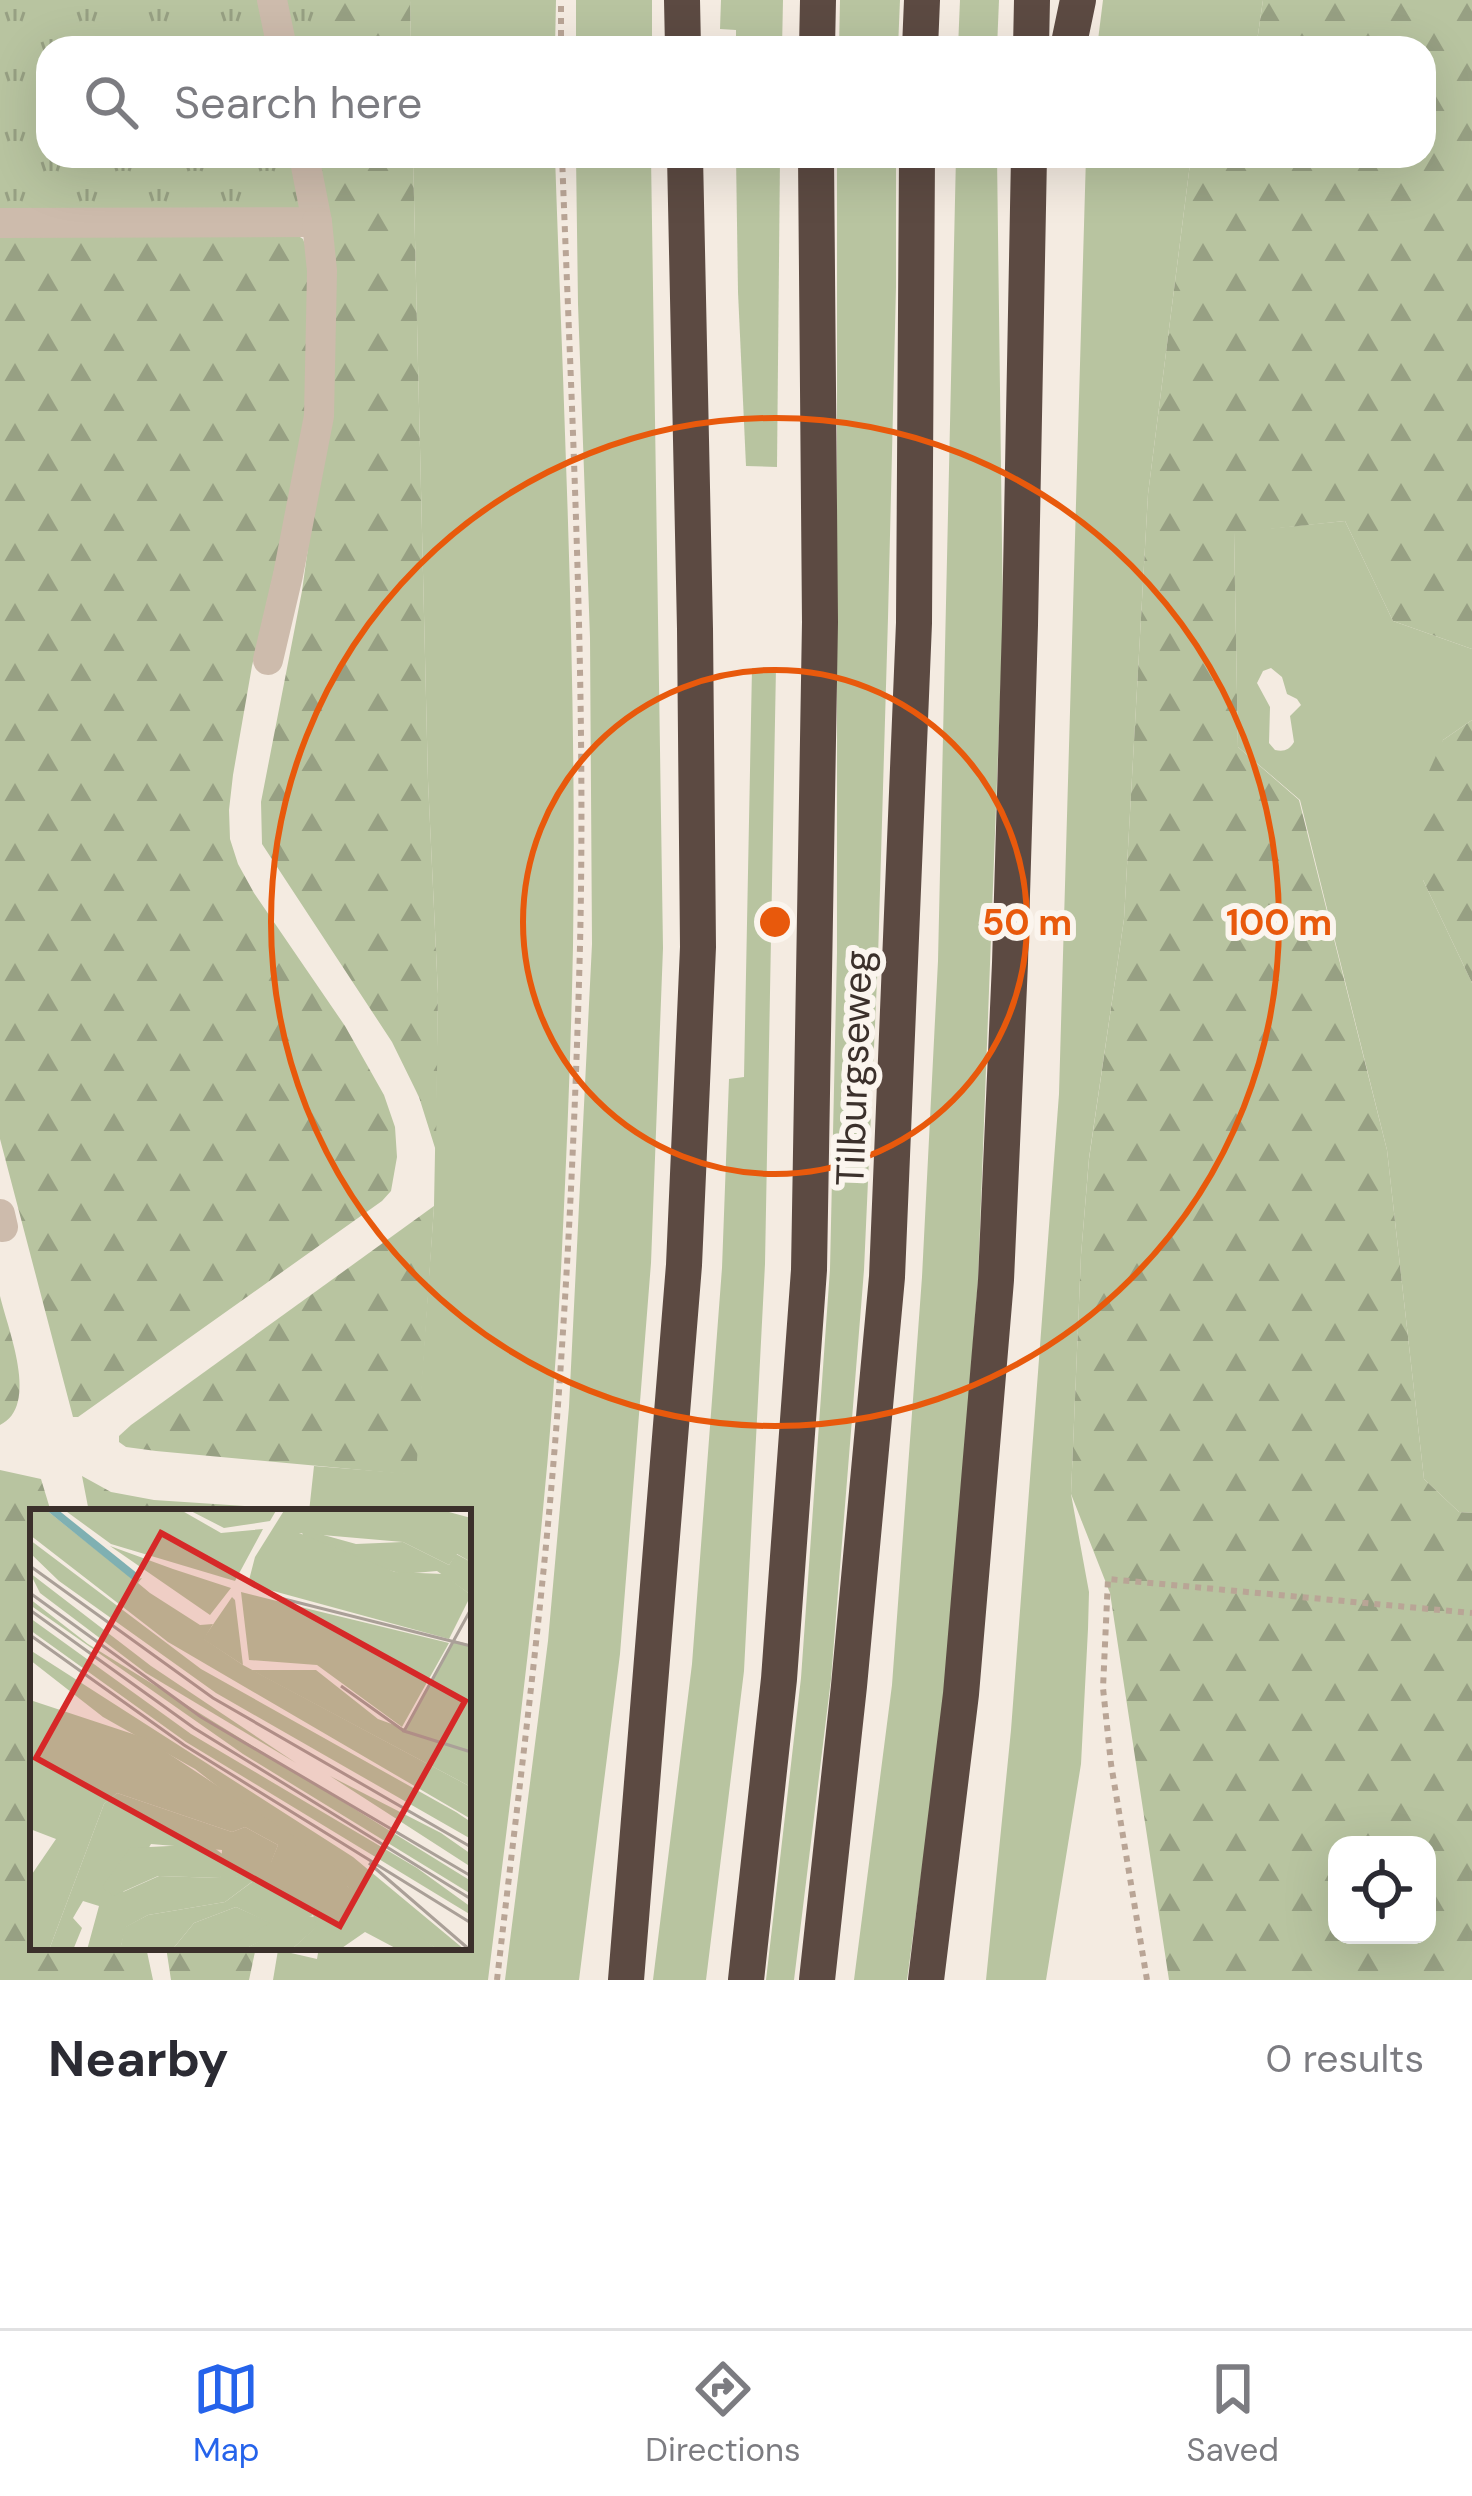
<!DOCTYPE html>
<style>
:root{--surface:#fff;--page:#f7f7f7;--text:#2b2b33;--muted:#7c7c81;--line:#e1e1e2;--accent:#2563eb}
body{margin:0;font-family:"DM Sans",sans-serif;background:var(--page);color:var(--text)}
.controls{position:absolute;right:36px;bottom:36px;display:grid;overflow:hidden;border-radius:24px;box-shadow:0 12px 48px #0002}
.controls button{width:108px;height:108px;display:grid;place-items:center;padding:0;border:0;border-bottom:3px solid var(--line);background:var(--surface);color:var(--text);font:60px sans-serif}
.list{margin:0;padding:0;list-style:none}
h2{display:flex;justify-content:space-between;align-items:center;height:156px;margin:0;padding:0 48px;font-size:51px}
h2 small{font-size:39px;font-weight:400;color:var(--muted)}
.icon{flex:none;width:66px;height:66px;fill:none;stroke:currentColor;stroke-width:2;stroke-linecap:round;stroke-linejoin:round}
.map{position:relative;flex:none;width:1472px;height:1980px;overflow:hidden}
.search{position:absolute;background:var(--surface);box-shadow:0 12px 48px #0002;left:36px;right:36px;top:36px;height:132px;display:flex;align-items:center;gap:30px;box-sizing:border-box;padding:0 42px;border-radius:36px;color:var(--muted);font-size:45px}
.sheet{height:348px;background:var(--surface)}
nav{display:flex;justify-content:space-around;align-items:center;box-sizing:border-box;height:168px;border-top:3px solid var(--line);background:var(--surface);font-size:33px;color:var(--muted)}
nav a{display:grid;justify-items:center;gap:6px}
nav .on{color:var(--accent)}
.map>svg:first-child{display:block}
.grass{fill:#b8c4a0;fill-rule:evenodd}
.forest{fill:url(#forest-firs);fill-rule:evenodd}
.park{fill:url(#park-tufts)}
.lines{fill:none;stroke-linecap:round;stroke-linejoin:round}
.path{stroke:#b9a596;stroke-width:6;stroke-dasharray:6 6;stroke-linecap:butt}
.minor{stroke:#cdbbac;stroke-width:30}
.highway{stroke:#5c4a42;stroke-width:36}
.ring{fill:none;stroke:#e8590c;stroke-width:6}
.labels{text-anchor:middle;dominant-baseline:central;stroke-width:12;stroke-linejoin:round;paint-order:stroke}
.street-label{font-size:39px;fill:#3b302b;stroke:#fbf5ee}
.inset-road{fill:none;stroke:#aaa098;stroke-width:3}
.view{fill:#d62828;fill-opacity:0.15;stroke:#d62828;stroke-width:6}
.inset-edge{fill:none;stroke:#3b302b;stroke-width:6}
.centre{fill:#e8590c;stroke:#fbf5ee;stroke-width:6}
.ring-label{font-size:36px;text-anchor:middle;font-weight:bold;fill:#e8590c;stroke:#fbf5ee;stroke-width:12;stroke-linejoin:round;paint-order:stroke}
</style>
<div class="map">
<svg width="1472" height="1980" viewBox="0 0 1472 1980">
<defs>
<pattern id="forest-firs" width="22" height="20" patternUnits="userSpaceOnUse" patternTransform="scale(3)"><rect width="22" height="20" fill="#b8c4a0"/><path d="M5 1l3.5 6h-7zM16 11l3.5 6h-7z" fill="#97a083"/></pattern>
<pattern id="park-tufts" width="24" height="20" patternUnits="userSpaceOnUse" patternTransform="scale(3)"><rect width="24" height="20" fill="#b8c4a0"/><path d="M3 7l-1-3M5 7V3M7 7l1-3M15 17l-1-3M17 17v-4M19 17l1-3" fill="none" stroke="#97a083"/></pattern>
</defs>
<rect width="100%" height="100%" fill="#f4ebe1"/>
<g class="grass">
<polygon points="410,0 556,0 555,48 411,48"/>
<rect x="576" y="0" width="76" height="48"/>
<polygon points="721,0 783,0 782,48 736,48 736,30 720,29"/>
<polygon points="840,0 900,0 898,48 839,48"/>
<polygon points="960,0 999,0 997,48 958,48"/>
<polygon points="1103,0 1263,0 1256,48 1097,48"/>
<path d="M 413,156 L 555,156 C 564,419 577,683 573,946 C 571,1047 567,1148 562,1249 C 551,1494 518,1737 488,1980 L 273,1980 L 278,1950 L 317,1959 L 319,1947 L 468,1947 L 468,1512 L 309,1512 L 314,1466 L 415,1474 L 434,1206 L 438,994 L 428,781 Z"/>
<polygon points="576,156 651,156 663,948 651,1263 620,1654 579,1980 505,1980 548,1641 569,1407 592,944 590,638 578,304"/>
<polygon points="736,156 780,156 777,467 746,466 738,292"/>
<polygon points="837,156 896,156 896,287 888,618 878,958 864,1270 831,1679 794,1980 766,1980 801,1678 830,1269 837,953"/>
<polygon points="956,156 997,156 1003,623 978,1280 946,1692 907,1980 854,1980 892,1685 922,1277 938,961"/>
<polygon points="1086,156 1191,156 1148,494 1124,919 1089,1158 1081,1255 1071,1494 1089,1592 1088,1629 1081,1764 1046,1980 986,1980 1011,1730 1059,1094"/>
<path d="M 1345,521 L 1393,621 L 1472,649 L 1472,720 L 1443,740 L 1423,880 L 1472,983 L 1472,1513 L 1459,1512 L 1424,1479 L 1387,1150 L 1300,800 L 1238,747 L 1234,532 ZM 1271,668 L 1282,677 L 1287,694 L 1297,699 L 1301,705 L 1290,716 L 1294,742 C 1289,750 1284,752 1275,750 L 1269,743 L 1270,707 L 1257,683 L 1263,671 Z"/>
<polygon points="776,667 765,1264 744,1671 706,1980 653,1980 692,1664 722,1268 729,1079 744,1077 752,668"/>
</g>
<g class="forest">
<polygon points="282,0 410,0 411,48 290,48"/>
<path d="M 1263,0 L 1472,0 L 1472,649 L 1393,621 L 1345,521 L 1234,533 L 1238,747 L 1299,800 L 1387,1150 L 1424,1479 L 1459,1512 L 1472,1513 L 1472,1980 L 1169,1980 L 1110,1593 L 1071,1494 L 1081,1255 L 1089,1159 L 1124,919 L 1148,494 L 1191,156 L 1424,156 L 1424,48 L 1256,48 ZM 1337,1845 L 1427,1845 L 1427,1935 L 1337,1935 Z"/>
<polygon points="311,156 413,156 428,781 438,994 436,1151 419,1097 392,1042 262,844 261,802 302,591 331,381"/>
<polygon points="0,231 294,233 303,239 308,253 308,427 252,666 233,775 229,810 230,839 238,864 254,893 345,1026 384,1095 395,1127 397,1157 391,1191 382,1201 78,1417 73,1417 0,1139"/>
<polygon points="1472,720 1472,983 1423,880 1417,798 1443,740"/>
<polygon points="434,1206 416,1475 156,1451 126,1447 119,1442 119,1436 131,1425"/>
<path d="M 0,1296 C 8,1330 40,1406 0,1425 Z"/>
<polygon points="0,1470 41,1479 51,1512 33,1512 33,1947 146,1947 153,1980 0,1980"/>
<polygon points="82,1476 111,1492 154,1500 273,1508 274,1512 89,1512"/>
<polygon points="166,1947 256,1947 249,1980 171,1980"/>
</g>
<polygon class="park" points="0,0 316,0 317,48 48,48 48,156 318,156 320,227 0,227"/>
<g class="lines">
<g class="path">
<polyline points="561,48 561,0"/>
<path d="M 497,1980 C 519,1788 544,1597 558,1405 C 569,1252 576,1099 580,946 C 586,682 572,419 562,156"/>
<polyline points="1147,1980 1111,1764 1103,1688 1108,1579 1472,1613"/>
</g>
<g class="minor">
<polyline points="272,0 282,48"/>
<polyline points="0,223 317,222 304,156"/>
<polyline points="268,660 288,575 319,416 322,271 317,222"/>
<polyline points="0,1214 3,1227"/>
</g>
<g class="highway">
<polyline points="682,0 683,48"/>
<polyline points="817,48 818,0"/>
<polyline points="920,48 922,0"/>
<polyline points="1031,48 1032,0"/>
<polyline points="1068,48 1078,0"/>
<polyline points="626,1980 684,1265 698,947 695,629 685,156"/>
<polyline points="746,1980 779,1679 809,1270 820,622 816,156"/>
<polyline points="817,1980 849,1686 887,1277 914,623 917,156"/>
<polyline points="926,1980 961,1694 996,1280 1010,963 1020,625 1029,156"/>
</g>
</g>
<g class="ring">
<circle cx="775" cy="922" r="252"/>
<circle cx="775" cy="922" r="504"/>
</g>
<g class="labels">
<g class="street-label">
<text transform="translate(854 1068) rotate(-88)">Tilburgseweg</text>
</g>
</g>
<g transform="translate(30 1509)">
<rect width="441" height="441" fill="#f4ebe1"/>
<path d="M 0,0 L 15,0 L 104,71 L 112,69 L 108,74 L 120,84 L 170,116 L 183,115 L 174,130 L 213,156 L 441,278 L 441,310 L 138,133 L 0,26 ZM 272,20 L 326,35 L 373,33 L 419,56 L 426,45 L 441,53 L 441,86 L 407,62 L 372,65 L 332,53 L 273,30 ZM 0,31 L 171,160 L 426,303 L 441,313 L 441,330 L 186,184 L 29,72 L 0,44 ZM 0,64 L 121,157 L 266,254 L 116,164 L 10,84 ZM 0,90 L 58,135 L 441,372 L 441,385 L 213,245 L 0,96 ZM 0,109 L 161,225 L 387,359 L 441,398 L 441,406 L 156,233 L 0,121 ZM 0,141 L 323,348 L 435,441 L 409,441 L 358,409 L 165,260 L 73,208 L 0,151 ZM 300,267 L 411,324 L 441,345 L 441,358 ZM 87,284 L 202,323 L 215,318 L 248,336 L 241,354 L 206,367 L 223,372 L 195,393 L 118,406 L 96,418 L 90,441 L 57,441 L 69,397 L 53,392 L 43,409 L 52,419 L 43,441 L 19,441 L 74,295 ZM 121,335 L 192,341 L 190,369 L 129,367 L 93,383 ZM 206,398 L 242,414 L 204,439 L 142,441 L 164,414 ZM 276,407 L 288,408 L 288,417 L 261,441 L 213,441 Z" fill="#b8c4a0" fill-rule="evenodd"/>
<path d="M 33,0 L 149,0 L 191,24 L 233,20 L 205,72 L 81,35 ZM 157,0 L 247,0 L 240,12 L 194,19 ZM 255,0 L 408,0 L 441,9 L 441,53 L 427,45 L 419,56 L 373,33 L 269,24 L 365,63 L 413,65 L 441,86 L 419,130 L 218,75 L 225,48 ZM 80,37 L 143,60 L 201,79 L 180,106 ZM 211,83 L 279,100 L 419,134 L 372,218 L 287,156 L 219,151 ZM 202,88 L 205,91 L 213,156 L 173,130 ZM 221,161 L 286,161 L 348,210 L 441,244 L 441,278 ZM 0,191 L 115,229 L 262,326 L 318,367 L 317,377 L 409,441 L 369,441 L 335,423 L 309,441 L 261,441 L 287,417 L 283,406 L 213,441 L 193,441 L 240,414 L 206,398 L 164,414 L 142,441 L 90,441 L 95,418 L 118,406 L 195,393 L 222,373 L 205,367 L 221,353 L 241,353 L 248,336 L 215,318 L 202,323 L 87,284 L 74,295 L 19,441 L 0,441 L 0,368 L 26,330 L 0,320 ZM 179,335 L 199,350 L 190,369 L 128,367 L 83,387 L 72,378 L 100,339 Z" fill="#b8c4a0"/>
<path d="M 423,131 L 441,136 L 441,258 L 373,222 Z" fill="#b8c4a0"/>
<path d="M 15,0 L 27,0 L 108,65 L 104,72 Z" fill="#7fb0b2"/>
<path class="inset-road" d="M 0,57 L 183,189 L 441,338M 0,84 L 171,208 L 441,367M 246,88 L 441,137M 441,100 L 374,222 L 441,243M 0,101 L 164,219 L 441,390M 0,126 L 154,236 L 441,414M 311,177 L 374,222M 339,354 L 440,441"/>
<path class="view" d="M 131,24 L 435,192 L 310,417 L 6,249 Z"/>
<rect width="441" height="441" class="inset-edge"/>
</g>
<circle cx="775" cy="922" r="18" class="centre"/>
<g class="ring-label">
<text x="1027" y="935">50 m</text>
<text x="1279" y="935">100 m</text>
</g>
</svg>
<div class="controls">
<button><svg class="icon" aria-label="locate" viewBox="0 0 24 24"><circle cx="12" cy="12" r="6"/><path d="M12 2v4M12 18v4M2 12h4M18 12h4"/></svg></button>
</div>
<div class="search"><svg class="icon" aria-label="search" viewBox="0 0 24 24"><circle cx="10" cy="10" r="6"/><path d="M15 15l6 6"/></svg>Search here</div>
</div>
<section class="sheet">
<h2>Nearby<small>0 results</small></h2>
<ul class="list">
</ul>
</section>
<nav>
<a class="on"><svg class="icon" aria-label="map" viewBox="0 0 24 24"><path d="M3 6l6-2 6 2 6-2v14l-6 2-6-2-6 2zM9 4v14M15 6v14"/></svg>Map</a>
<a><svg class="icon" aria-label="directions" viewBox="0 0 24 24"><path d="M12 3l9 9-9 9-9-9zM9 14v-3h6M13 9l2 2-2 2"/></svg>Directions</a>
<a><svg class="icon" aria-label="saved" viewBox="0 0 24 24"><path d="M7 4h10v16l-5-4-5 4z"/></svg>Saved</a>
</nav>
